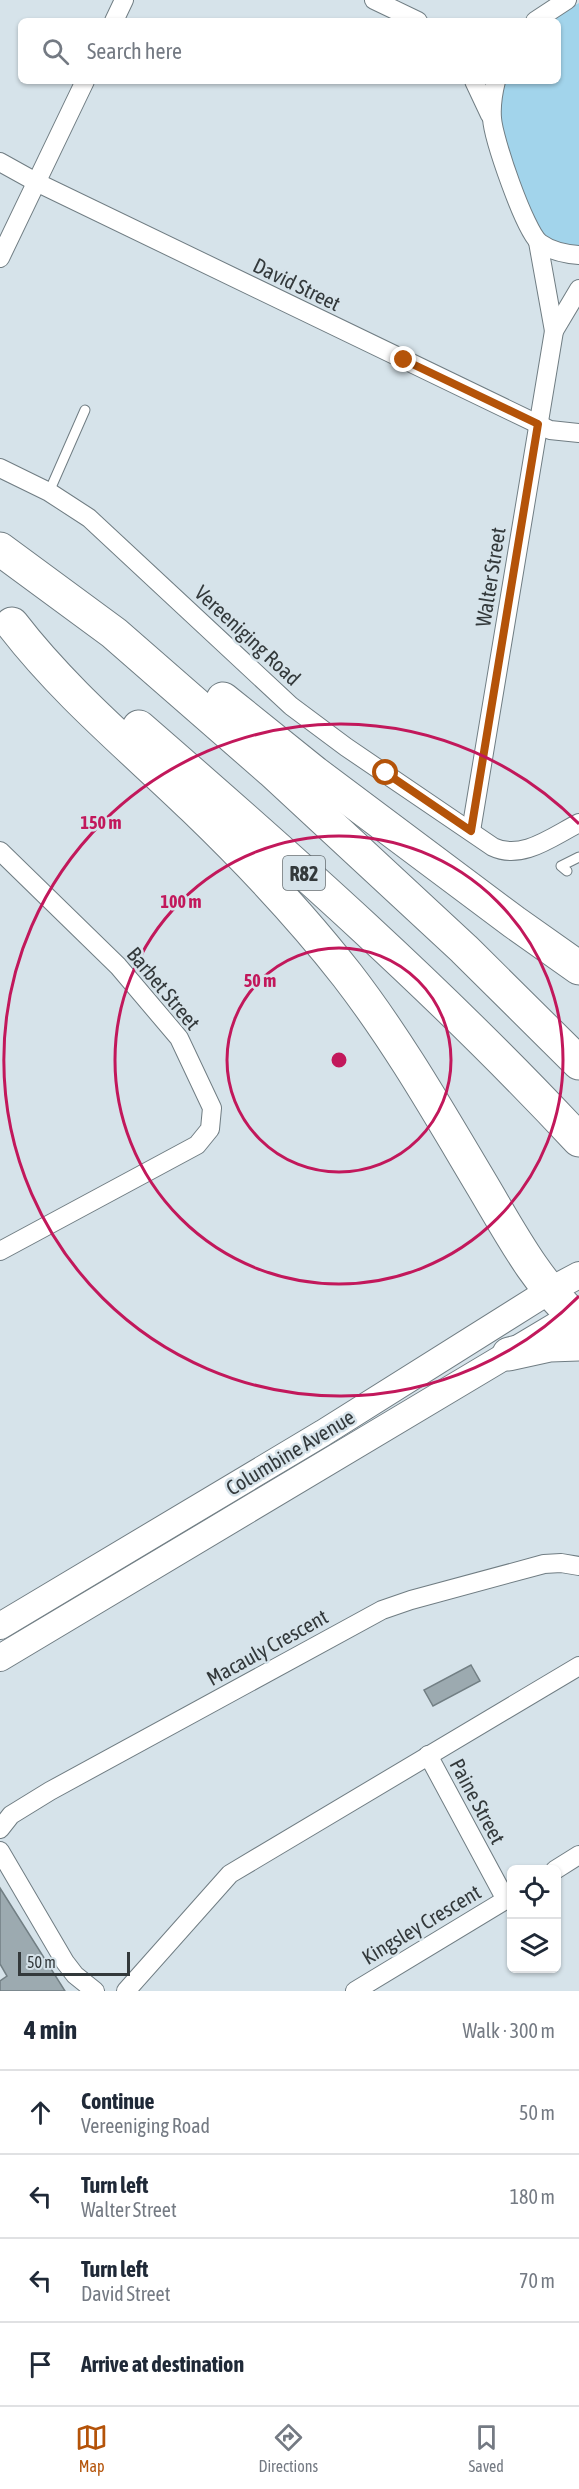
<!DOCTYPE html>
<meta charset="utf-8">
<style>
:root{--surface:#fff;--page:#f2f2f3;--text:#1f2937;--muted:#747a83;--line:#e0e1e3;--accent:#b45309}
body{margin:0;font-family:"Asap Condensed",sans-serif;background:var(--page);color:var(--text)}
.controls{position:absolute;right:18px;bottom:18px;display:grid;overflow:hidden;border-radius:9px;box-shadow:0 2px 4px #0004}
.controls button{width:54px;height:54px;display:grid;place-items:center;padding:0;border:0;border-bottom:2px solid var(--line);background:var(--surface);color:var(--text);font:30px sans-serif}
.scale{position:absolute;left:18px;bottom:15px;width:112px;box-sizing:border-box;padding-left:6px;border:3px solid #33393b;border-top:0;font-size:16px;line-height:21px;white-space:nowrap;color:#33393b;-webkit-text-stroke:4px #d6e3ea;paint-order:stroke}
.stop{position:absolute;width:18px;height:18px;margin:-14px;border:4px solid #b45309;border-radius:50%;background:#fff}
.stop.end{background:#b45309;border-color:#fff;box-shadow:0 2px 6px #0008}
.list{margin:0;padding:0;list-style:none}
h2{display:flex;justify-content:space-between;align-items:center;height:78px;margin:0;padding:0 24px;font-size:26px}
h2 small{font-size:20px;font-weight:400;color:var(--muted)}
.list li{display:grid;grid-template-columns:39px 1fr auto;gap:18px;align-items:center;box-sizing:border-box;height:84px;padding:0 24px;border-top:2px solid var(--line)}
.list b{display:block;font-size:22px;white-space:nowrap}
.list p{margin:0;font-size:20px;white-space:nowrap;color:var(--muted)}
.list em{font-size:20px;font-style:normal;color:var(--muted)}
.icon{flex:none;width:33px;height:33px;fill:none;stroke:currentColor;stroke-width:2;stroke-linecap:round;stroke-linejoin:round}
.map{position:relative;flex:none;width:579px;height:1991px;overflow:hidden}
.search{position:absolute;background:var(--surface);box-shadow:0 2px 4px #0004;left:18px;right:18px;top:18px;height:66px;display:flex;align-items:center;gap:15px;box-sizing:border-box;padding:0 21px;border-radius:9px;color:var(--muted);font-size:22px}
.sheet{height:414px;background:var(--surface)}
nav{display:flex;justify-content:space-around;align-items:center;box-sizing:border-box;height:84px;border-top:2px solid var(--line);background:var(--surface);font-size:16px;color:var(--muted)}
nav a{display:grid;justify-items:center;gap:3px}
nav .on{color:var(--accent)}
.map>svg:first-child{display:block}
.green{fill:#a2d4eb}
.building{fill:#9caab0;stroke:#727f84;stroke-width:1.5}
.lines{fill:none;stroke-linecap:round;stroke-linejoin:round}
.lane-casing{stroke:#707d83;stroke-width:11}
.street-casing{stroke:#707d83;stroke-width:20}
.secondary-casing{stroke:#707d83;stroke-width:28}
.highway-casing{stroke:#707d83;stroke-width:35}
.lane{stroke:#fff;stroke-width:9}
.street{stroke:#fff;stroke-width:18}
.secondary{stroke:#fff;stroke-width:26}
.highway{stroke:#fff;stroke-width:33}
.route{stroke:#b45309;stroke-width:8}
.ring{fill:none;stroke:#c2185b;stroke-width:3}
.labels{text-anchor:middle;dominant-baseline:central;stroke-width:5;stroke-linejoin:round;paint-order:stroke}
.shield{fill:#d6e3ea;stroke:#646c70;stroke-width:1.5}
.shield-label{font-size:20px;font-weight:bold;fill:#33393b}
.street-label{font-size:21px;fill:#33393b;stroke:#d6e3ea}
.centre{fill:#c2185b;stroke:#d6e3ea;stroke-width:3}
.ring-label{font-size:18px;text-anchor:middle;font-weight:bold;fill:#c2185b;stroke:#d6e3ea;stroke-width:5;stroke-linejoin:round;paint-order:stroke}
</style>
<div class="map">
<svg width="579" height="1991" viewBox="0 0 579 1991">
<rect width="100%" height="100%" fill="#d6e3ea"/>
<path class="green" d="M 579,3 L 579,251 C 565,247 553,245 542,234 C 527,218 501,140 500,118 C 499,105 501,93 504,81 L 558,81 L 558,21 L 548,21 L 556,15 Z"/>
<g class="building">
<polygon points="471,1665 480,1681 433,1706 424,1690"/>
<polygon points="0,1888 65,1991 0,1991 0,1981 7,1976 0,1964"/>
</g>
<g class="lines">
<g class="lane-casing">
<g id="lane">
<polyline points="49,492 85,410"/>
<polyline points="567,871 561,866 579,857"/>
</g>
</g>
<g class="street-casing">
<g id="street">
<polyline points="374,0 418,21"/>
<polyline points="114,21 124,0"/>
<polyline points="535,21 567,0"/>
<polyline points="474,81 490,115"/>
<path d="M 496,81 C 493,93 491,105 492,118 C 493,138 525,232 540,243 C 551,251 565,254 579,255"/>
<polyline points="0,162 36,182 550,430 579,433"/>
<polyline points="538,242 554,331"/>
<polyline points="0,258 85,81"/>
<path d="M 0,468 L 49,492 L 89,518 L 291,706 L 346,747 L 493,847 C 522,861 553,836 579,823"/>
<polyline points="471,831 554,331 579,289"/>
<polyline points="0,851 118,966 179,1038 212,1108 210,1129 197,1145 0,1251"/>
<polyline points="428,1755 506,1900"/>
<polyline points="0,1829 11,1815 50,1791 382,1610 411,1600 544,1564 561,1563 579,1566"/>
<polyline points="0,1851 65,1962 75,1975 95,1991"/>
<polyline points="555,1870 579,1855"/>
<polyline points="126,1991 230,1874 579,1666"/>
<polyline points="355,1991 512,1896"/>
</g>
</g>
<g class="secondary-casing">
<g id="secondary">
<polyline points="0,1626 323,1433 549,1291 579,1275"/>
<polyline points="0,1658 579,1312"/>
</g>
</g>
<g class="highway-casing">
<g id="highway">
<polyline points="0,549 114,633 272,771 464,949 579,1063"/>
<path d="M 12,624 C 65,693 132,748 194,808 C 248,860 301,916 347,975 C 398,1041 439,1113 482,1185 C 510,1232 537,1284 579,1321"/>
<polyline points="223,699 315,773 514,922 579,968"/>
<path d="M 139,727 C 291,859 442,993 579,1140"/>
<polyline points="509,1354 550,1345 579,1344"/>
</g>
</g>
<use href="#lane" class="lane"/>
<use href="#street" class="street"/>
<use href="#secondary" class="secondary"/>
<use href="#highway" class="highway"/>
</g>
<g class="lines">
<polyline class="route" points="386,773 471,831 538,424 404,360"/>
</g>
<g class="ring">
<circle cx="339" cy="1060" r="112"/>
<circle cx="339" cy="1060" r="224"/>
<path d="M579 1296A336 336 0 1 1 579 824"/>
</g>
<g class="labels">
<rect class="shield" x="283" y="856" width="42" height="34" rx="4.5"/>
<g class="shield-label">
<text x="304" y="873">R82</text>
</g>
<g class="street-label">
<text transform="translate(297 284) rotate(26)">David Street</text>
<text transform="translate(490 577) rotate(-81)">Walter Street</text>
<text transform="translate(248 635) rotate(43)">Vereeniging Road</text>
<text transform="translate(164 988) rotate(50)">Barbet Street</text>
<text transform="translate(290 1452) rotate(-31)">Columbine Avenue</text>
<text transform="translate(267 1647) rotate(-29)">Macauly Crescent</text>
<text transform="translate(478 1801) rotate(62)">Paine Street</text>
<text transform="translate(421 1924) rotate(-31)">Kingsley Crescent</text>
</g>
</g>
<circle cx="339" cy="1060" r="9" class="centre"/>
<g class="ring-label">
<text x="101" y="829">150 m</text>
<text x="181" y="908">100 m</text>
<text x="260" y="987">50 m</text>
</g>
</svg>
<div class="controls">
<button><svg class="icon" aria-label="locate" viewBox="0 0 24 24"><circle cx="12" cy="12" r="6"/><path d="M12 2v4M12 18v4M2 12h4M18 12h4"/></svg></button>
<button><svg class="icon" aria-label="layers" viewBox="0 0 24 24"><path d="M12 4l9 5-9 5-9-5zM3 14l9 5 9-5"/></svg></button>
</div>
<div class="scale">50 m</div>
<div class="stop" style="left:386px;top:773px"></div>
<div class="stop end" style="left:404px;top:360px"></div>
<div class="search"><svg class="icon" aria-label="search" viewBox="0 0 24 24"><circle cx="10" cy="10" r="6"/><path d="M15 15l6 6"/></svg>Search here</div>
</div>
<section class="sheet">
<h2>4 min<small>Walk · 300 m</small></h2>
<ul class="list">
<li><svg class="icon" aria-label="ahead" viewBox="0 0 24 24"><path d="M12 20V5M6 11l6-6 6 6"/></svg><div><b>Continue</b><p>Vereeniging Road</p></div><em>50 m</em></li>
<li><svg class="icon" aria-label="left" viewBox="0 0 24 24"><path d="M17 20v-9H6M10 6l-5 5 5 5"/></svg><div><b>Turn left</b><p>Walter Street</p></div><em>180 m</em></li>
<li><svg class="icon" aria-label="left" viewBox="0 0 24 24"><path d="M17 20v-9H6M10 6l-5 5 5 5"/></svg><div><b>Turn left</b><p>David Street</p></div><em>70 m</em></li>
<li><svg class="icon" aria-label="arrive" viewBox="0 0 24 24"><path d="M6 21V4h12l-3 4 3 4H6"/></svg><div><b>Arrive at destination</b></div></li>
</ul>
</section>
<nav>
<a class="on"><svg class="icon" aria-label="map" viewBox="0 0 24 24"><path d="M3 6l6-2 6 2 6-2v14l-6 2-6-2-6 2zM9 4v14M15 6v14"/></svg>Map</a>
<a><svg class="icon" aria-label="directions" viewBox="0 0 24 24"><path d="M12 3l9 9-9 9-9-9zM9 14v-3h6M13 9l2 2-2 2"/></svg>Directions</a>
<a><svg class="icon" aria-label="saved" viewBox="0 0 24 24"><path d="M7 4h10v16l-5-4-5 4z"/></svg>Saved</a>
</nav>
